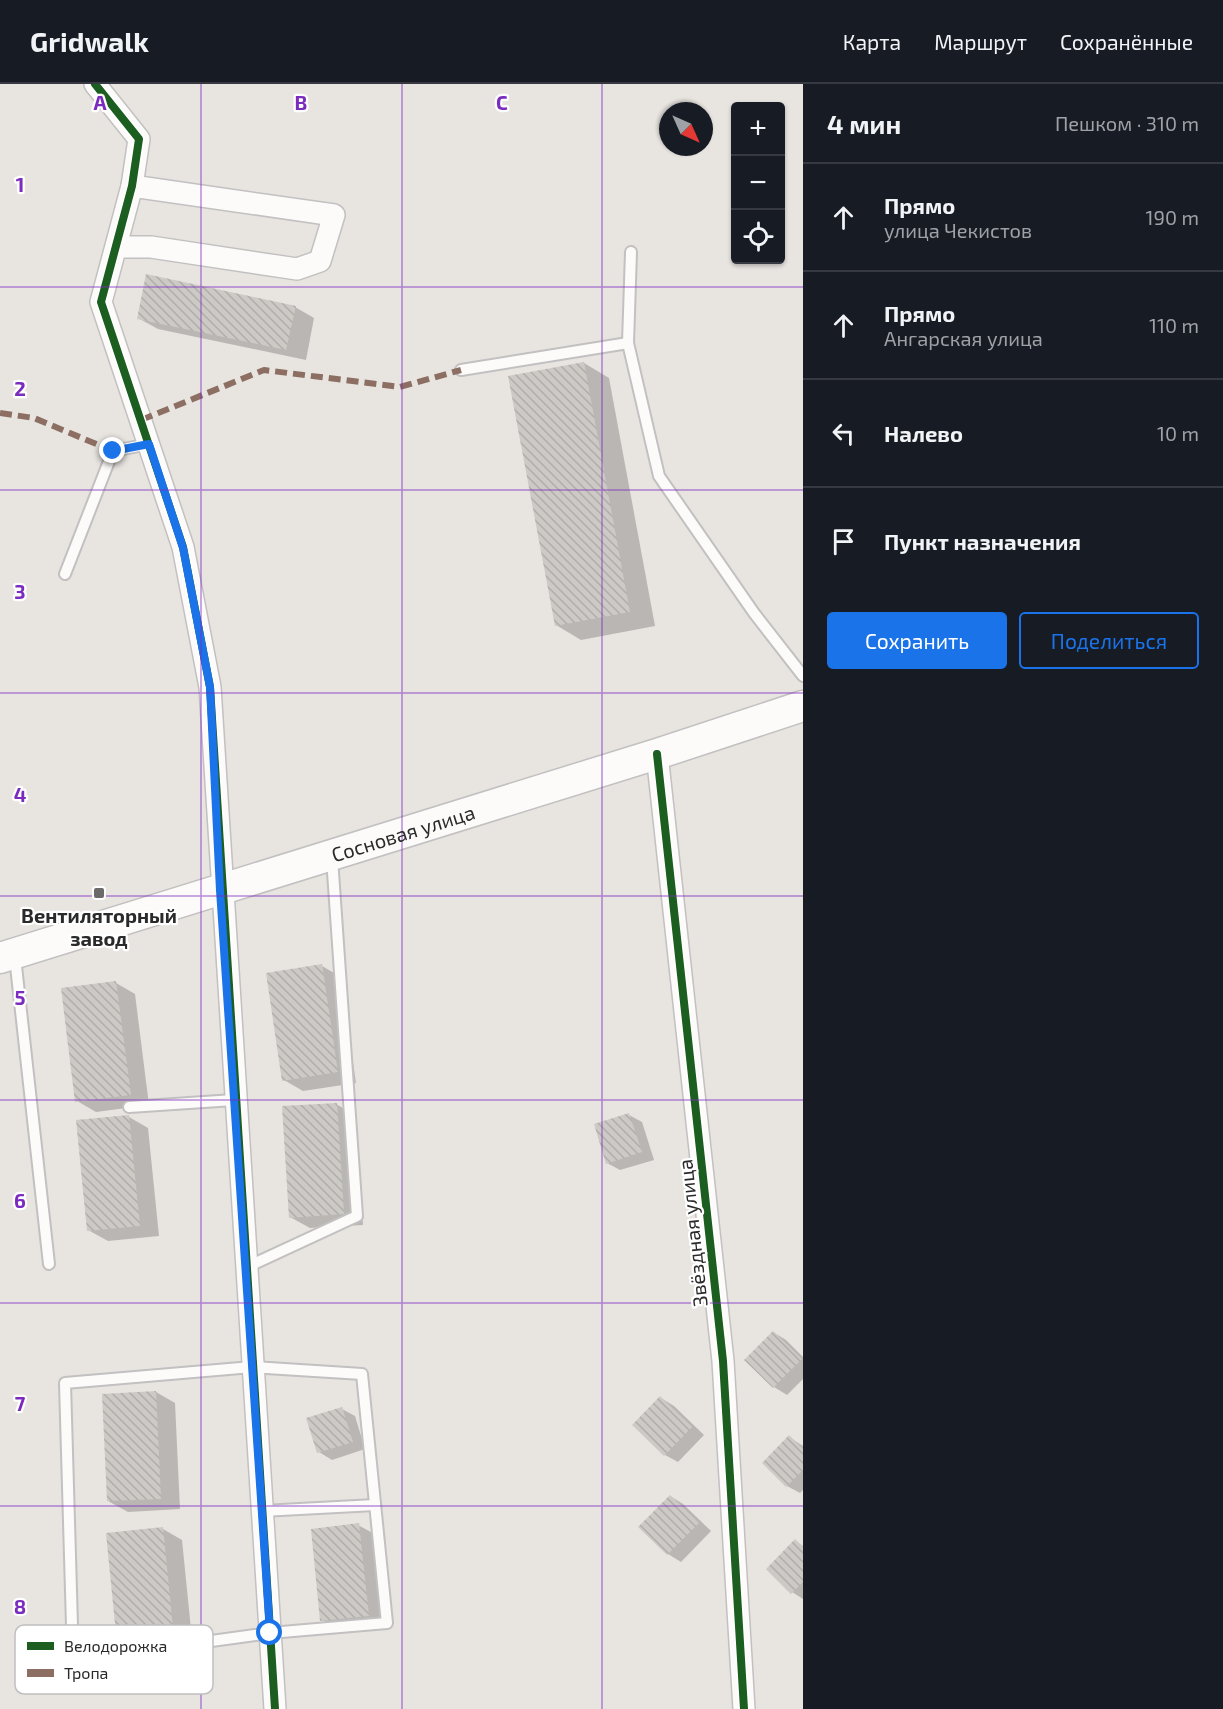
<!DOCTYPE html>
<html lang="ru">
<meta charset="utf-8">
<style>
:root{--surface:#171b24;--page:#242831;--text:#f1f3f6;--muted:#9ea1a6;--line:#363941;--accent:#1a73e8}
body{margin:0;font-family:"Exo 2",sans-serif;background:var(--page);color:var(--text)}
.controls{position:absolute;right:18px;top:18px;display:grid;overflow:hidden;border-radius:6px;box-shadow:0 2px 4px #0004}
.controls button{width:54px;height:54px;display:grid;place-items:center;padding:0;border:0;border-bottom:2px solid var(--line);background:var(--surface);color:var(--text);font:30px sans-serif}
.compass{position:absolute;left:659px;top:18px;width:54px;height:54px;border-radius:50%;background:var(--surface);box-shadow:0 2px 4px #0004;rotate:135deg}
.stop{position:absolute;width:18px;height:18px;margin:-14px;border:4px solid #1a73e8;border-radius:50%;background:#fff}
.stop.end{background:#1a73e8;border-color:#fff;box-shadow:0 2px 6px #0008}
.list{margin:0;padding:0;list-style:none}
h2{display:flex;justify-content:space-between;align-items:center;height:78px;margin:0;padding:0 24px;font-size:26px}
h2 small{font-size:20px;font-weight:400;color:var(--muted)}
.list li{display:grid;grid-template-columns:39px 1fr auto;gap:18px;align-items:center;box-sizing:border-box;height:108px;padding:0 24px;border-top:2px solid var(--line)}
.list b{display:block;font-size:22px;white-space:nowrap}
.list p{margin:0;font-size:20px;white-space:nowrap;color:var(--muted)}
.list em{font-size:20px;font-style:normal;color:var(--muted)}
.actions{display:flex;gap:12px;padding:18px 24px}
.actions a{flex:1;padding:14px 0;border:2px solid var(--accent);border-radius:6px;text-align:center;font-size:21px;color:var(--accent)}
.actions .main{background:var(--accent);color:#fff}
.icon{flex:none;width:33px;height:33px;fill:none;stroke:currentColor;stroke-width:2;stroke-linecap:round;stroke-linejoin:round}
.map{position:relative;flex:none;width:803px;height:1625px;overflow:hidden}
header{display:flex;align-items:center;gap:36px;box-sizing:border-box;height:84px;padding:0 30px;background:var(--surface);border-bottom:2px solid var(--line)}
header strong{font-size:28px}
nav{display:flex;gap:33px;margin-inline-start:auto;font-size:21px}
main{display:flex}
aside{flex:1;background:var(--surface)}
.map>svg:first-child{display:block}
.shadow{fill:#0003}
.building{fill:url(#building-back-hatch)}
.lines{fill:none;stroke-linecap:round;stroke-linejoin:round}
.lane-casing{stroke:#c2c0c1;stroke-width:14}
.street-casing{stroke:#c2c0c1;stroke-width:24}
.secondary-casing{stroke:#c2c0c1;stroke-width:33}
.lane{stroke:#fcfbfa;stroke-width:10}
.street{stroke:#fcfbfa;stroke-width:21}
.secondary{stroke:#fcfbfa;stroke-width:30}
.quiet{stroke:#8d6e63;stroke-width:6;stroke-dasharray:12 6;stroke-linecap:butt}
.cycleway-casing{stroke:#fff;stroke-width:11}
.cycleway{stroke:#1b5e20;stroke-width:8}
.route{stroke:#1a73e8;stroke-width:8}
.grid{fill:none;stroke:#7b2cbf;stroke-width:1.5;stroke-opacity:0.55}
.poi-dot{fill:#6c6b6a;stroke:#fff;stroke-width:2}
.labels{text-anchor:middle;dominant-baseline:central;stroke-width:4.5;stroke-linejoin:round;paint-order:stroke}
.street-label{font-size:20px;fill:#2a2a2a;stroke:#fff}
.poi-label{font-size:20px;font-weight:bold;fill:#2a2a2a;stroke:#fff}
.key{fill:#fff;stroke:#bfbfbf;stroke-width:1.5}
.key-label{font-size:16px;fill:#2a2a2a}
.grid-label{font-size:20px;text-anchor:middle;font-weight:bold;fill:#7b2cbf;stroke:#fff;stroke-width:4.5;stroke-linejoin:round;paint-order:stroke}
</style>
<header>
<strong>Gridwalk</strong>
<nav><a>Карта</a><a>Маршрут</a><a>Сохранённые</a></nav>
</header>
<main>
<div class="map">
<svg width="803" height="1625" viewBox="0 0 803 1625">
<defs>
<pattern id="building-back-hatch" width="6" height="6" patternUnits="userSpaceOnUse" patternTransform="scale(1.5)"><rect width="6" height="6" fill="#cdcac6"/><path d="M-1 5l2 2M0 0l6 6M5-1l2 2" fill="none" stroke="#b0aeaa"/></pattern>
</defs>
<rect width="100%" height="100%" fill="#e8e4e0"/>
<g class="shadow">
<polygon points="295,223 314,234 306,276 158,245 138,234"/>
<polygon points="584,279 609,294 655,542 581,556 556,541"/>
<polygon points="322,882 341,893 356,999 303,1007 284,996"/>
<polygon points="116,899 135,910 149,1021 96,1028 77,1017"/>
<polygon points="336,1020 355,1031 363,1141 310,1144 290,1133"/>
<polygon points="629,1031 642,1038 654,1076 620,1086 607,1079"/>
<polygon points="129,1033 148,1044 159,1152 108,1157 88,1146"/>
<polygon points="773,1248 786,1256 803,1273 803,1295 787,1311 774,1303 746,1276"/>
<polygon points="156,1308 175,1319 180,1425 128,1428 108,1417"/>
<polygon points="661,1314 674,1322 704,1351 678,1378 665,1371"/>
<polygon points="342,1325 355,1332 365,1365 332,1376 319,1368"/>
<polygon points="789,1353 803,1362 803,1406 800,1409 787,1402"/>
<polygon points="670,1412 683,1420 711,1447 681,1478 668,1470 640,1443"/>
<polygon points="358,1441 378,1452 388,1542 341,1547 322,1536"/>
<polygon points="163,1445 182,1456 193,1565 138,1570 119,1559"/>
<polygon points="795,1457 803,1462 803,1515 792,1508"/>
</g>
<g class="building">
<polygon points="146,190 296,222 286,266 137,235"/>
<polygon points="584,278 630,528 555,542 508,292"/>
<polygon points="322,880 338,988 282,997 266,889"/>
<polygon points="116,897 131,1011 75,1018 61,904"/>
<polygon points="337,1019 344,1130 289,1134 282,1022"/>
<polygon points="629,1029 642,1068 606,1080 594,1040"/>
<polygon points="129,1031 140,1142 87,1147 76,1036"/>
<polygon points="773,1247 802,1275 773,1304 744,1276"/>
<polygon points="156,1307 161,1415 107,1417 102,1310"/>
<polygon points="660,1312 692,1343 664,1372 632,1341"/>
<polygon points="342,1323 353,1358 317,1369 306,1334"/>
<polygon points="789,1351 803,1365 803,1386 786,1403 762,1379"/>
<polygon points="670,1411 699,1439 667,1471 638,1443"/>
<polygon points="359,1439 369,1532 320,1537 311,1445"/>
<polygon points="163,1443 174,1554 117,1560 106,1449"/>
<polygon points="795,1455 803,1463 803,1498 791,1510 766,1485"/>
</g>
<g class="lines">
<g class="lane-casing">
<g id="lane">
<polyline points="628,259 631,168"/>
<polyline points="461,286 628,259 659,392 754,529 803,592"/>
<polyline points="65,490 113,367 149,360"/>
<polyline points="15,873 49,1180"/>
<polyline points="129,1023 234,1016"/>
<polyline points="245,1184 357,1132 332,774"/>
<polygon points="252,1283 362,1290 387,1539 270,1549 73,1576 65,1299"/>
<polyline points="262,1427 375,1421"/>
</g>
</g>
<g class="street-casing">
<g id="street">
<polyline points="95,0 139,55 132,102 101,218 183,463 210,603 275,1625"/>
<polyline points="117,163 151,163 297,185 320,177 334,131 132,102"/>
<polyline points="657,670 723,1277 744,1625"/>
</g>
</g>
<g class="secondary-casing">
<g id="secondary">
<path id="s1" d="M 0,874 L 657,670 L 803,622"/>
</g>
</g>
<use href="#lane" class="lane"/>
<use href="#street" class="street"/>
<use href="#secondary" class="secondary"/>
<g class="quiet">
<polyline points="0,329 34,334 113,367"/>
<polyline points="141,336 264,286 400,303 461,286"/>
</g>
<g class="cycleway-casing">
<g id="cycleway">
<polyline points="95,0 139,55 132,102 101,218 183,463 210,603 275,1625"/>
<polyline points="657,670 723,1277 744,1625"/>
</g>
</g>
<use href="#cycleway" class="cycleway"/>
</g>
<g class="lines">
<polyline class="route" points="113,367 149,360 183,464 210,603 220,806 270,1549"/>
</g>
<path class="grid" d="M 201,0 L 201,1625M 402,0 L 402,1625M 602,0 L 602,1625M 0,203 L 803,203M 0,406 L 803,406M 0,609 L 803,609M 0,812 L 803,812M 0,1016 L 803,1016M 0,1219 L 803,1219M 0,1422 L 803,1422"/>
<rect class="poi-dot" x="93" y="803" width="12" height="12" rx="3"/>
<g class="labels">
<g class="street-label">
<text stroke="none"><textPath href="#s1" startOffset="422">Сосновая улица</textPath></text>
<text transform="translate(692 1149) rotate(-96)">Звёздная улица</text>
</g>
<g class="poi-label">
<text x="99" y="831">Вентиляторный<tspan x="99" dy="23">завод</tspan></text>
</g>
</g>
<rect x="15" y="1541" width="198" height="69" rx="9" class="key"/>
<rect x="27" y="1558" width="27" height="8" fill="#1b5e20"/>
<rect x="27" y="1585" width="27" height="8" fill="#8d6e63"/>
<g class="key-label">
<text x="64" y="1568">Велодорожка</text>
<text x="64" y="1595">Тропа</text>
</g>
<g class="grid-label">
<text x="100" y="26">A</text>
<text x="301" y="26">B</text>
<text x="502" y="26">C</text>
<text x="20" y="108">1</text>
<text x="20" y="312">2</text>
<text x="20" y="515">3</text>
<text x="20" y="718">4</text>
<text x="20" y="921">5</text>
<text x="20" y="1124">6</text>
<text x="20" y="1327">7</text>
<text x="20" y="1530">8</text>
</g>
</svg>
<div class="controls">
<button>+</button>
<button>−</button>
<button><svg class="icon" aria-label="locate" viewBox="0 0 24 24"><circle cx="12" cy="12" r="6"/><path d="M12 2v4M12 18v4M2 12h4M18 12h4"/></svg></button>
</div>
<svg class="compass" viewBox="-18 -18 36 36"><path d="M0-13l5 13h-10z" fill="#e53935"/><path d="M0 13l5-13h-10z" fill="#9ea1a6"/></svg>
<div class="stop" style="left:270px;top:1549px"></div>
<div class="stop end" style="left:113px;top:367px"></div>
</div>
<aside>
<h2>4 мин<small>Пешком · 310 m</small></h2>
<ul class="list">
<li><svg class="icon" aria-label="ahead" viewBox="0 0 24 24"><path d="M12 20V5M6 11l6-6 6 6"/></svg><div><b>Прямо</b><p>улица Чекистов</p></div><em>190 m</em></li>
<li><svg class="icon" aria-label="ahead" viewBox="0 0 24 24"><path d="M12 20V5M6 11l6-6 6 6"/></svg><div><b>Прямо</b><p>Ангарская улица</p></div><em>110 m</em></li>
<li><svg class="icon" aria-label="left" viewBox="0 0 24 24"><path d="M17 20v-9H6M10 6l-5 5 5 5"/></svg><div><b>Налево</b></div><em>10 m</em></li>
<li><svg class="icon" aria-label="arrive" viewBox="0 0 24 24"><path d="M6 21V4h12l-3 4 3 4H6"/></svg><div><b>Пункт назначения</b></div></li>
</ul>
<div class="actions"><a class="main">Сохранить</a><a>Поделиться</a></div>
</aside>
</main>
